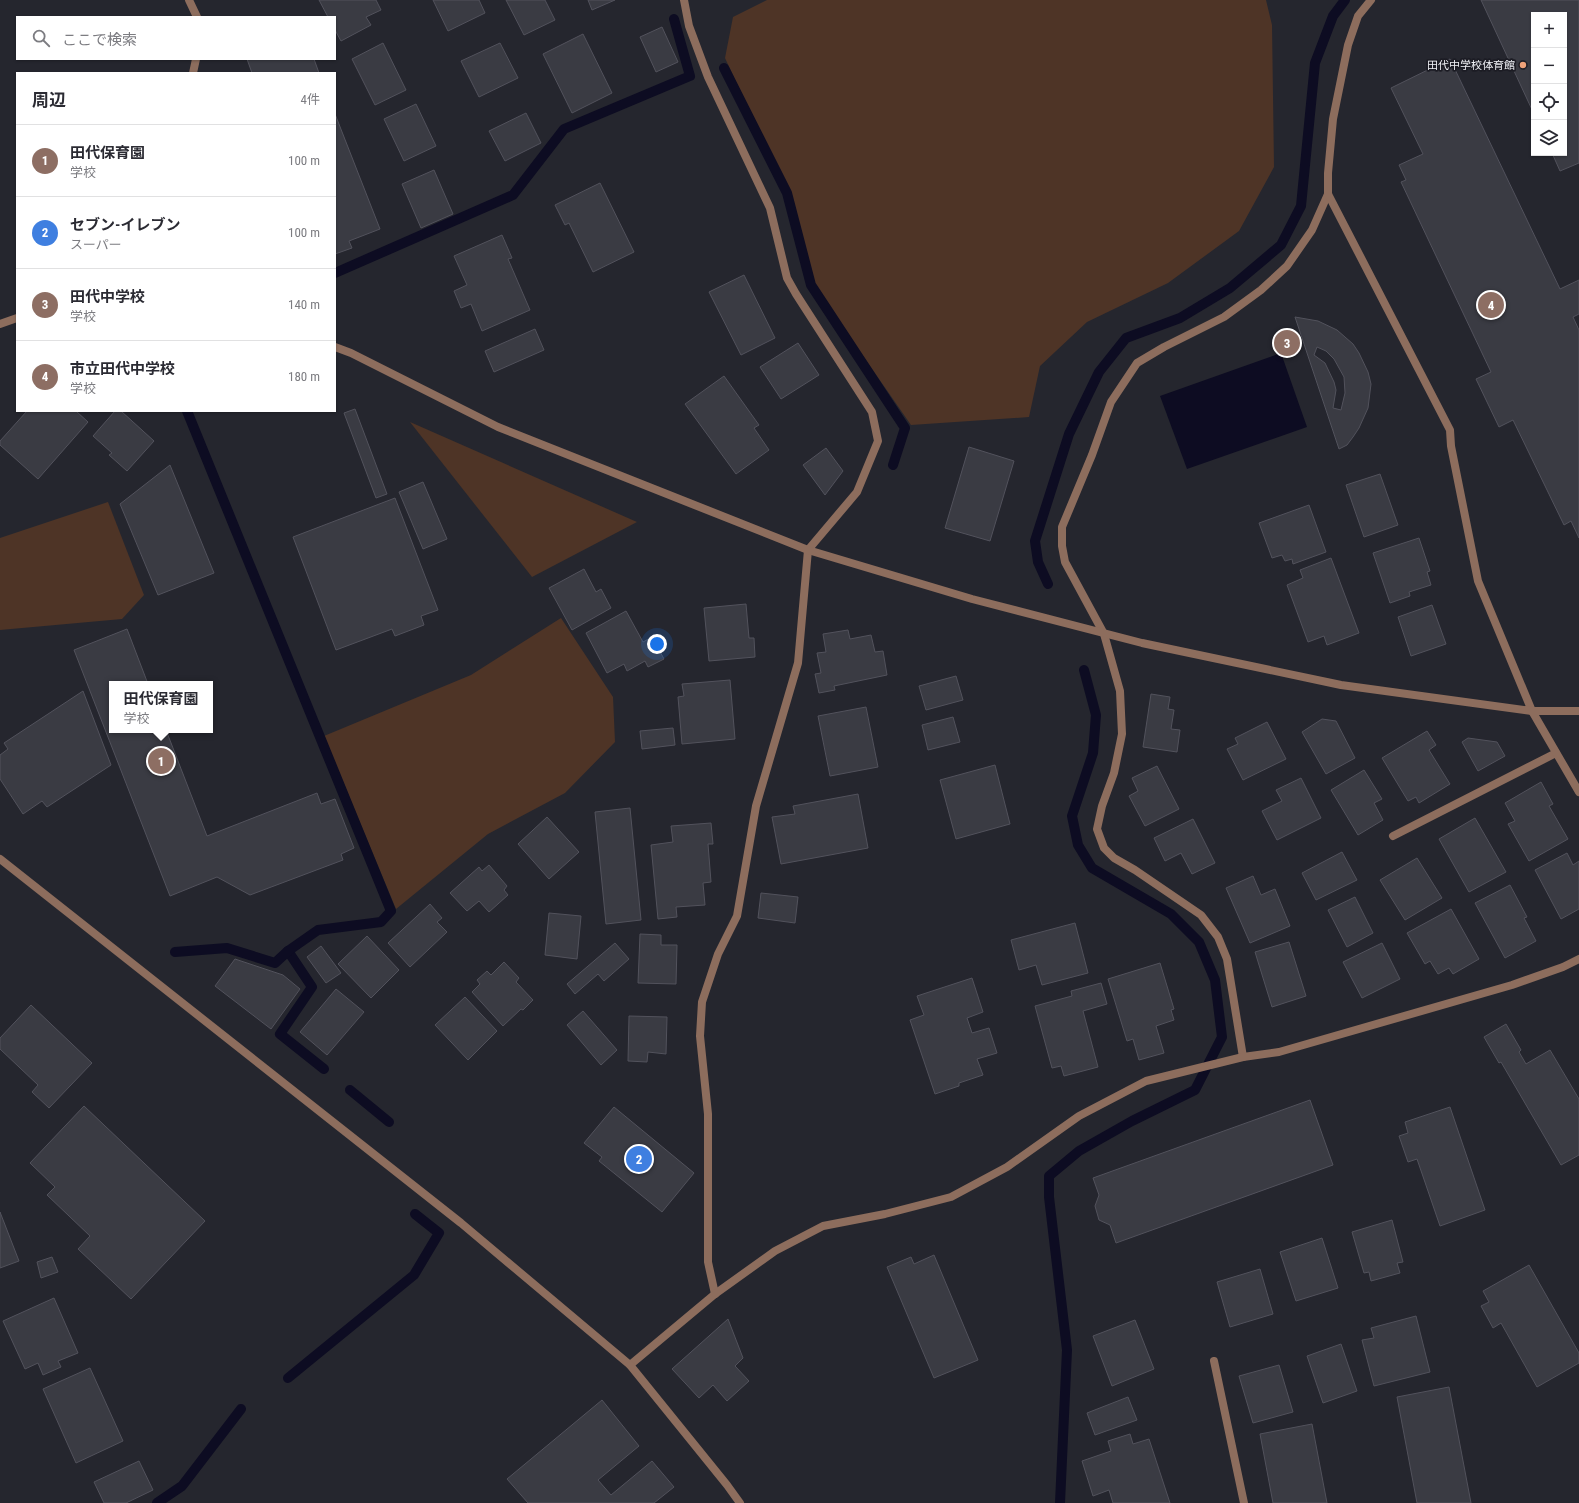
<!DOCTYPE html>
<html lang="ja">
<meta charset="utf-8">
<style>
:root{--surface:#fff;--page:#f2f2f3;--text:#2b2b33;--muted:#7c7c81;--line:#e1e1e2;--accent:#7c3aed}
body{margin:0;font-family:"Roboto Condensed","Noto Sans JP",sans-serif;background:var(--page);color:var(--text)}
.controls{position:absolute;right:12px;top:12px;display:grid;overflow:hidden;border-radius:0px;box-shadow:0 1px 3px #0004}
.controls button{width:36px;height:36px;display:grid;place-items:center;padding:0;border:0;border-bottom:1px solid var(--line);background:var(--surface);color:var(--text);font:20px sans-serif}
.you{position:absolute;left:657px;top:644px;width:14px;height:14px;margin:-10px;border:3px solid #fff;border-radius:50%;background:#1a73e8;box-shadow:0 0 0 6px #1a73e833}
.badge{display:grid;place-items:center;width:26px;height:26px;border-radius:50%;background:var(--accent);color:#fff;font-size:13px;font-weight:700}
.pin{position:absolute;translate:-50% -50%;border:2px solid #fff;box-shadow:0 1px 4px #0006}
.popup{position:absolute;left:109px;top:681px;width:104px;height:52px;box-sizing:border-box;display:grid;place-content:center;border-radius:0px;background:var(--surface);filter:drop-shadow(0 1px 3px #0005);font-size:13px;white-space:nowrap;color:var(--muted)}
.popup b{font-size:15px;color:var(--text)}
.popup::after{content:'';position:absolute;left:50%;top:100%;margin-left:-8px;border:8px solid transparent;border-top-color:var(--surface)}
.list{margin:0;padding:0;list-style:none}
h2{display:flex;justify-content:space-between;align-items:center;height:52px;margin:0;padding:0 16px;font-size:17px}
h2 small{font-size:13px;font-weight:400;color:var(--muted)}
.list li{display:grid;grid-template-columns:26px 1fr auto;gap:12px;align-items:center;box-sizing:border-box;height:72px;padding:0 16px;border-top:1px solid var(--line)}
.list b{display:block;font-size:15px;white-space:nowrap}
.list p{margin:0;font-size:13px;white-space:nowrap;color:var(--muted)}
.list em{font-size:13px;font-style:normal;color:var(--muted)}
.icon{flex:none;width:22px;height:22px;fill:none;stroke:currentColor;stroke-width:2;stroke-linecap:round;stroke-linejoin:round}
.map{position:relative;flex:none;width:1579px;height:1503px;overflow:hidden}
.search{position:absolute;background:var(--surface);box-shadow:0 1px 3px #0004;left:16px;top:16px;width:320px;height:44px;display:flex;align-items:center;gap:10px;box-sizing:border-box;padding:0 14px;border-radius:0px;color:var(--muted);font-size:15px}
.panel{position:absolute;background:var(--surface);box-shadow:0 1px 3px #0004;left:16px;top:72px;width:320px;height:340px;border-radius:0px}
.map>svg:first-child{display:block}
.green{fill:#4e3426}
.water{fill:#0d0c22}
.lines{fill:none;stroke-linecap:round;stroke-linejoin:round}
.stream{stroke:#0d0c22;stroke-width:10}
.building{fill:#3a3b43;stroke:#52525c;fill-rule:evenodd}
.service{stroke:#8d6d5d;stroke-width:8}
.minor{stroke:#8d6d5d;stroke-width:8}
.tertiary{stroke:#8d6d5d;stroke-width:8}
.poi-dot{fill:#f0a279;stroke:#1c1c24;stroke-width:1.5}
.labels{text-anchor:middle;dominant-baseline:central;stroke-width:3.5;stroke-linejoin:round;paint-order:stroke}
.poi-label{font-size:11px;fill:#f0f1f6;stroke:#1c1c24;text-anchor:end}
</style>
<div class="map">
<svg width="1579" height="1503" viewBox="0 0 1579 1503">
<rect width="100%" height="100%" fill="#25262e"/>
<g class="green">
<polygon points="767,0 1266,0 1272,25 1274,167 1239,231 1168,283 1087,322 1040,366 1029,417 911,425 815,287 790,197 725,58 733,17"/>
<polygon points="410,422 637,522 532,577"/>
<polygon points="108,502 144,595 122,619 0,630 0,538"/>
<polygon points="561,618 613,697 615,742 565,793 488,834 396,909 324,736 471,675"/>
</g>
<polygon class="water" points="1281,353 1307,427 1187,469 1160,396"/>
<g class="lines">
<g class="stream">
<polyline points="724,68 787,193 811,285 905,428 893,465"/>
<polyline points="335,273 513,195 564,129 690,76 674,19"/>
<polyline points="1048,584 1038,562 1035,541 1069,434 1099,372 1126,338 1180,318 1230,288 1281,245 1301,206 1315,63 1333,16 1345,0"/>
<polyline points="288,951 312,987 280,1034 324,1069"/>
<polyline points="175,952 227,948 275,963 288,951 318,930 381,922 391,911 187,411"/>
<polyline points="350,1090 389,1122"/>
<polyline points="288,1378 414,1275 439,1233 415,1214"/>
<polyline points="157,1503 182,1486 241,1409"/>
<polyline points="1060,1503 1067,1350 1049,1197 1049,1176 1079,1151 1132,1121 1195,1090 1222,1037 1215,980 1199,942 1171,914 1092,868 1078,845 1072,816 1093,753 1096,715 1084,670"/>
</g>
</g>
<g class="building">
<polygon points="319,0 376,0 381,10 366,17 371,25 341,41 335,30 335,17 328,17"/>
<polygon points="433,0 479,0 485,13 448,31"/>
<polygon points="506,0 545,0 555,20 524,35"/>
<polygon points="588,0 615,0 592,10"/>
<polygon points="1481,0 1579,0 1579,163 1560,171 1552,153 1564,153 1564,15 1534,15 1534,114"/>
<polygon points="662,27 678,62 656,72 640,37"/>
<polygon points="583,34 612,93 572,113 543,54"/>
<polygon points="383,43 406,90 375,105 352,59"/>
<polygon points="500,43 518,78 479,97 461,61"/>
<polygon points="247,59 314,59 319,73 252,73"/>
<polygon points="1450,59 1560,289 1579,280 1579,314 1573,317 1579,330 1579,538 1571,521 1564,525 1513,420 1499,427 1476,379 1491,372 1401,182 1406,180 1399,165 1423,154 1391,88"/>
<polygon points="416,104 436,146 404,161 384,119"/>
<polygon points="526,113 541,143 505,161 489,131"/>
<polygon points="335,114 380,229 349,241 352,248 335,254"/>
<polygon points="434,170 453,214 421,228 402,184"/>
<polygon points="600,183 634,252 593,272 569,223 565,225 555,205"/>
<polygon points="502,235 512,258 508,259 530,310 482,331 471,304 461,308 454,291 467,285 454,256"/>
<polygon points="744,275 775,338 741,355 709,292"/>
<path d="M 1295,317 L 1318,321 L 1337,330 L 1353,344 L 1359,353 L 1368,372 L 1371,384 L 1368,408 L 1359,428 L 1353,437 L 1347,445 L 1339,449 ZM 1317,347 L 1326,351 L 1334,359 L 1344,377 L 1345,393 L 1341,410 L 1333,408 L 1336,390 L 1334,382 L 1325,363 L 1314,355 Z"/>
<polygon points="535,329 544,350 494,372 485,351"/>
<polygon points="798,343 819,375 781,399 760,367"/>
<polygon points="724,376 759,425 754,428 769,450 736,474 685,404"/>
<polygon points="355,409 387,494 376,498 344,413"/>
<polygon points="27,411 76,411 88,422 38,479 0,445 0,441"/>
<polygon points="115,411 121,411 154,441 127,471 109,455 112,453 93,436"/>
<polygon points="969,447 1014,461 990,541 945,528"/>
<polygon points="826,448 843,471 825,495 803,465"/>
<polygon points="170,465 214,573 158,595 120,504"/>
<polygon points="1380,474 1398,525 1364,537 1346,485"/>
<polygon points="423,482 447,539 423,549 399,492"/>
<polygon points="395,498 438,610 421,616 424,625 395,636 392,629 336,650 293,537"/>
<polygon points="1309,505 1326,552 1293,564 1292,559 1285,561 1282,555 1272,558 1259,523"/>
<polygon points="1419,538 1430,571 1427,572 1431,585 1409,592 1410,596 1390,603 1373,553"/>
<polygon points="1331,558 1359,633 1327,645 1324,636 1308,642 1287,585 1303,578 1300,570"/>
<polygon points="584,569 596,592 601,589 611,608 572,630 549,588"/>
<polygon points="746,604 749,638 754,638 755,657 709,661 704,608"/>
<polygon points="1432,605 1446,644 1411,656 1398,617"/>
<polygon points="626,611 643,642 652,637 664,659 648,667 645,661 627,671 624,664 607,673 586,633"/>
<polygon points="127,629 148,684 112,684 112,730 166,730 207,836 317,793 321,804 335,799 354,848 341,854 343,860 250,895 217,877 170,896 74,650"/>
<polygon points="848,630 850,639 871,635 875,652 883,651 887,675 834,686 835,690 819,693 815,674 821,673 817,653 826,652 823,634"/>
<polygon points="956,676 963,700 926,710 919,686"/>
<polygon points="730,680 735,739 682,744 678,697 684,696 682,684"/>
<polygon points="83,691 111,765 47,807 42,801 23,814 0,779 0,755 8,749 4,743"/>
<polygon points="1151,694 1170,697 1168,709 1174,710 1171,729 1180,730 1177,752 1143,747"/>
<polygon points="866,707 878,767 830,776 818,716"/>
<polygon points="953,717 960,742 928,750 922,725"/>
<polygon points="1322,719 1336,721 1355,758 1326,774 1302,732"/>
<polygon points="1267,722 1286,759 1243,780 1227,749 1238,744 1235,738"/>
<polygon points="673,728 675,745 642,749 640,731"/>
<polygon points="1427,731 1436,745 1429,750 1450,784 1419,803 1416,797 1408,801 1382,758"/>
<polygon points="1468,738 1497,742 1505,756 1478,771 1462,742"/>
<polygon points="995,765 1010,824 956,839 940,780"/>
<polygon points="1157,766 1179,809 1145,826 1129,796 1138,791 1132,778"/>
<polygon points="1364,770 1382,799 1374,803 1383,820 1358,835 1331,790"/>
<polygon points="1301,778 1321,818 1277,840 1262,811 1282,801 1276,790"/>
<polygon points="1541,782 1553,804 1549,806 1568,839 1529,861 1508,824 1515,821 1505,803"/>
<polygon points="858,794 868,848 781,864 772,817 795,814 793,806"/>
<polygon points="630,808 641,920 606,924 595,812"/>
<polygon points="547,817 579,852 549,879 518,844"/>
<polygon points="1475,818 1506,872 1469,892 1439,839"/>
<polygon points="1193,819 1215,863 1192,874 1181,853 1165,861 1154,838"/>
<polygon points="711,823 713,844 708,844 711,882 703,883 705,905 676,907 677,917 658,919 651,845 673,842 671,826"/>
<polygon points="1342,852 1357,880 1316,900 1302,873"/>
<polygon points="1567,853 1573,865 1579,861 1579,909 1561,919 1535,870"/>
<polygon points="1417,858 1442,898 1405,920 1380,880"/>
<polygon points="489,865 507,886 504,890 508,895 489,912 479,901 467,911 450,893 479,867 482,871"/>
<polygon points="1253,876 1261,895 1275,889 1290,926 1250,943 1226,888"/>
<polygon points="1510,885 1527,917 1524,918 1536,941 1505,958 1475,903"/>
<polygon points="761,893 798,897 795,923 758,918"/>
<polygon points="1355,897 1373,933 1347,947 1328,910"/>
<polygon points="430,904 442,918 437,922 447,932 410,967 388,943"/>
<polygon points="1451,909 1479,959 1453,974 1449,968 1438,974 1430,961 1425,964 1407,933"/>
<polygon points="549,913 581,916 577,959 545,955"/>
<polygon points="1075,923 1088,973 1042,985 1036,965 1019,970 1011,940"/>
<polygon points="640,934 661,935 661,945 677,945 676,984 638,983"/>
<polygon points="367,936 399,970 371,998 338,964"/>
<polygon points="1289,942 1306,996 1272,1007 1255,952"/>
<polygon points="615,943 629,959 604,981 598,974 575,994 567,984"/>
<polygon points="1382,943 1400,979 1362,998 1343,962"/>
<polygon points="321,946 341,973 326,983 307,957"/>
<polygon points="235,959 283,975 300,989 271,1029 215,986"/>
<polygon points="504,962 519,978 516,982 533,1000 523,1010 521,1009 503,1026 472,992 480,984 477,980 487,971 491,975"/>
<polygon points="1160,963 1174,1009 1171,1010 1174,1020 1156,1026 1164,1053 1139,1060 1133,1039 1127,1041 1108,979"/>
<polygon points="972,978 983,1012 967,1018 972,1033 989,1028 997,1053 977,1059 983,1075 959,1083 959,1086 935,1094 910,1020 924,1015 917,996"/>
<polygon points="1101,983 1107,1004 1083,1011 1098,1067 1064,1076 1061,1066 1052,1068 1035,1006 1072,996 1071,991"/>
<polygon points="336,989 364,1012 327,1055 300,1032"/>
<polygon points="465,997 497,1031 468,1060 435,1025"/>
<polygon points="31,1005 92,1063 49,1108 32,1092 38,1085 0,1049 0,1038"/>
<polygon points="583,1011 617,1050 601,1065 567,1025"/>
<polygon points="629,1016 667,1017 666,1054 648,1052 647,1062 628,1061"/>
<polygon points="1506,1024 1521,1050 1519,1052 1526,1064 1550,1050 1579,1099 1579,1155 1561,1165 1501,1062 1499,1063 1484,1037"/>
<polygon points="1310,1100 1333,1165 1116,1243 1110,1225 1099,1220 1095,1206 1099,1195 1093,1178"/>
<polygon points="84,1106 205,1221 131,1299 78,1249 90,1236 47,1195 55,1187 30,1163"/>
<polygon points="614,1107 694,1173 662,1212 599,1161 602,1157 584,1143"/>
<polygon points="1450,1107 1485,1210 1440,1226 1417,1159 1408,1162 1399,1136 1408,1133 1405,1122"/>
<polygon points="0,1212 19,1261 0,1268"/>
<polygon points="1392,1220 1403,1262 1397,1263 1400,1273 1371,1281 1369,1272 1364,1273 1352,1232"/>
<polygon points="1322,1238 1338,1288 1296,1301 1280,1252"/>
<polygon points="934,1255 978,1360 934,1378 887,1267 911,1257 914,1264"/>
<polygon points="52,1257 58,1272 41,1278 37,1262"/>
<polygon points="1529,1265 1579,1353 1579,1363 1537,1387 1501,1323 1493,1328 1481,1306 1489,1302 1483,1291"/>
<polygon points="1260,1269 1273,1314 1230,1327 1217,1282"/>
<polygon points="54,1298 78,1353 58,1361 61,1367 43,1375 38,1363 25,1369 3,1321"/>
<polygon points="1416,1316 1430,1372 1374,1386 1362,1340 1374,1338 1371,1328"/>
<polygon points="728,1319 743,1358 735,1366 749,1381 727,1401 713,1385 699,1398 672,1369"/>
<polygon points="1135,1320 1154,1369 1112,1386 1093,1336"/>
<polygon points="1341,1344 1357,1391 1323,1403 1307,1356"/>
<polygon points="1279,1365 1293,1412 1253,1423 1239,1376"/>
<polygon points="90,1368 123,1441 76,1463 43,1389"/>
<polygon points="1449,1387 1471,1503 1417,1503 1397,1397"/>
<polygon points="1128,1397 1137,1420 1095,1435 1087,1413"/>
<polygon points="602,1400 639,1446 598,1480 611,1495 652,1461 674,1487 654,1503 528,1503 507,1479"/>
<polygon points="1312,1424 1327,1503 1273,1503 1260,1434"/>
<polygon points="1130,1434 1133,1444 1149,1439 1170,1503 1113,1503 1109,1490 1093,1496 1082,1461 1111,1451 1108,1441"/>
<polygon points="139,1461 153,1490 126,1503 104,1503 94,1482"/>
</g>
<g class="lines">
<g class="service">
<polyline points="1393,836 1556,753"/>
<polyline points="1243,1057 1227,959 1218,937 1201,915 1135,870 1114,858 1104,848 1097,829 1102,806 1114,773 1122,734 1120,691 1104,634 1065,562 1062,546 1062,527 1092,455 1111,402 1137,363 1164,347 1224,317 1261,290 1287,266 1312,230 1328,194"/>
</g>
<g class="minor">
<polyline points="189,0 197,17"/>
<polyline points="684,0 689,26 708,77 770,208 787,278 796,294 872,412 878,441 857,492 808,550 798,663 756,806 737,916 718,954 702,1002 700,1036 708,1114 708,1262 715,1294"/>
<polyline points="1371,0 1358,16 1348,45 1333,119 1328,173 1328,194 1450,430 1451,446 1478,581 1532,711 1579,792"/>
<polyline points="193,73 196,59"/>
<polyline points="1214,1361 1244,1503"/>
<polyline points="630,1365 715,1294 775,1251 823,1226 885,1214 951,1197 1007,1167 1079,1116 1146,1081 1243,1057 1279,1052 1512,985 1563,967 1579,959"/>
</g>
<g class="tertiary">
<polyline points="0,324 17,318"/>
<polyline points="335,347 351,353 498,427 808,550 972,599 1142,643 1341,685 1532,711 1579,711"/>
<polyline points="0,859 461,1223 630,1365 727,1485 740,1503"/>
</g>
</g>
<circle class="poi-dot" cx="1523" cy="65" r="4"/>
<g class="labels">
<g class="poi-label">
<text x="1515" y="65">田代中学校体育館</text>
</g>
</g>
</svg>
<div class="controls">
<button>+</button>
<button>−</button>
<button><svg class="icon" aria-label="locate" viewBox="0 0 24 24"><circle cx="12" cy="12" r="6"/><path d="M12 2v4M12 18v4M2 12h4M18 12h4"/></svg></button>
<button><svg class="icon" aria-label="layers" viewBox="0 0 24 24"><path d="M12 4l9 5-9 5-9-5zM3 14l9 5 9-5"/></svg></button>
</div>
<div class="you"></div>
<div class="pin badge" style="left:161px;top:761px;background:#8d6e63">1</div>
<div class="popup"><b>田代保育園</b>学校</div>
<div class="pin badge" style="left:639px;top:1159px;background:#3f7fe0">2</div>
<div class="pin badge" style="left:1287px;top:343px;background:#8d6e63">3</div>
<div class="pin badge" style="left:1491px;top:305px;background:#8d6e63">4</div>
<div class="search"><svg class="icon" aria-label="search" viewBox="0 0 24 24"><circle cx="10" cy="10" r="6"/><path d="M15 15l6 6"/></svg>ここで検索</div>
<section class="panel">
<h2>周辺<small>4件</small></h2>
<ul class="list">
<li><span class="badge" style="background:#8d6e63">1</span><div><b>田代保育園</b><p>学校</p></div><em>100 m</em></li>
<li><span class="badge" style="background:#3f7fe0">2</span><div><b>セブン-イレブン</b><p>スーパー</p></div><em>100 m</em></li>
<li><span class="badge" style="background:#8d6e63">3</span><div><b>田代中学校</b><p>学校</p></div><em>140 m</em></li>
<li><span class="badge" style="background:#8d6e63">4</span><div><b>市立田代中学校</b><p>学校</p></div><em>180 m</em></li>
</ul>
</section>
</div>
